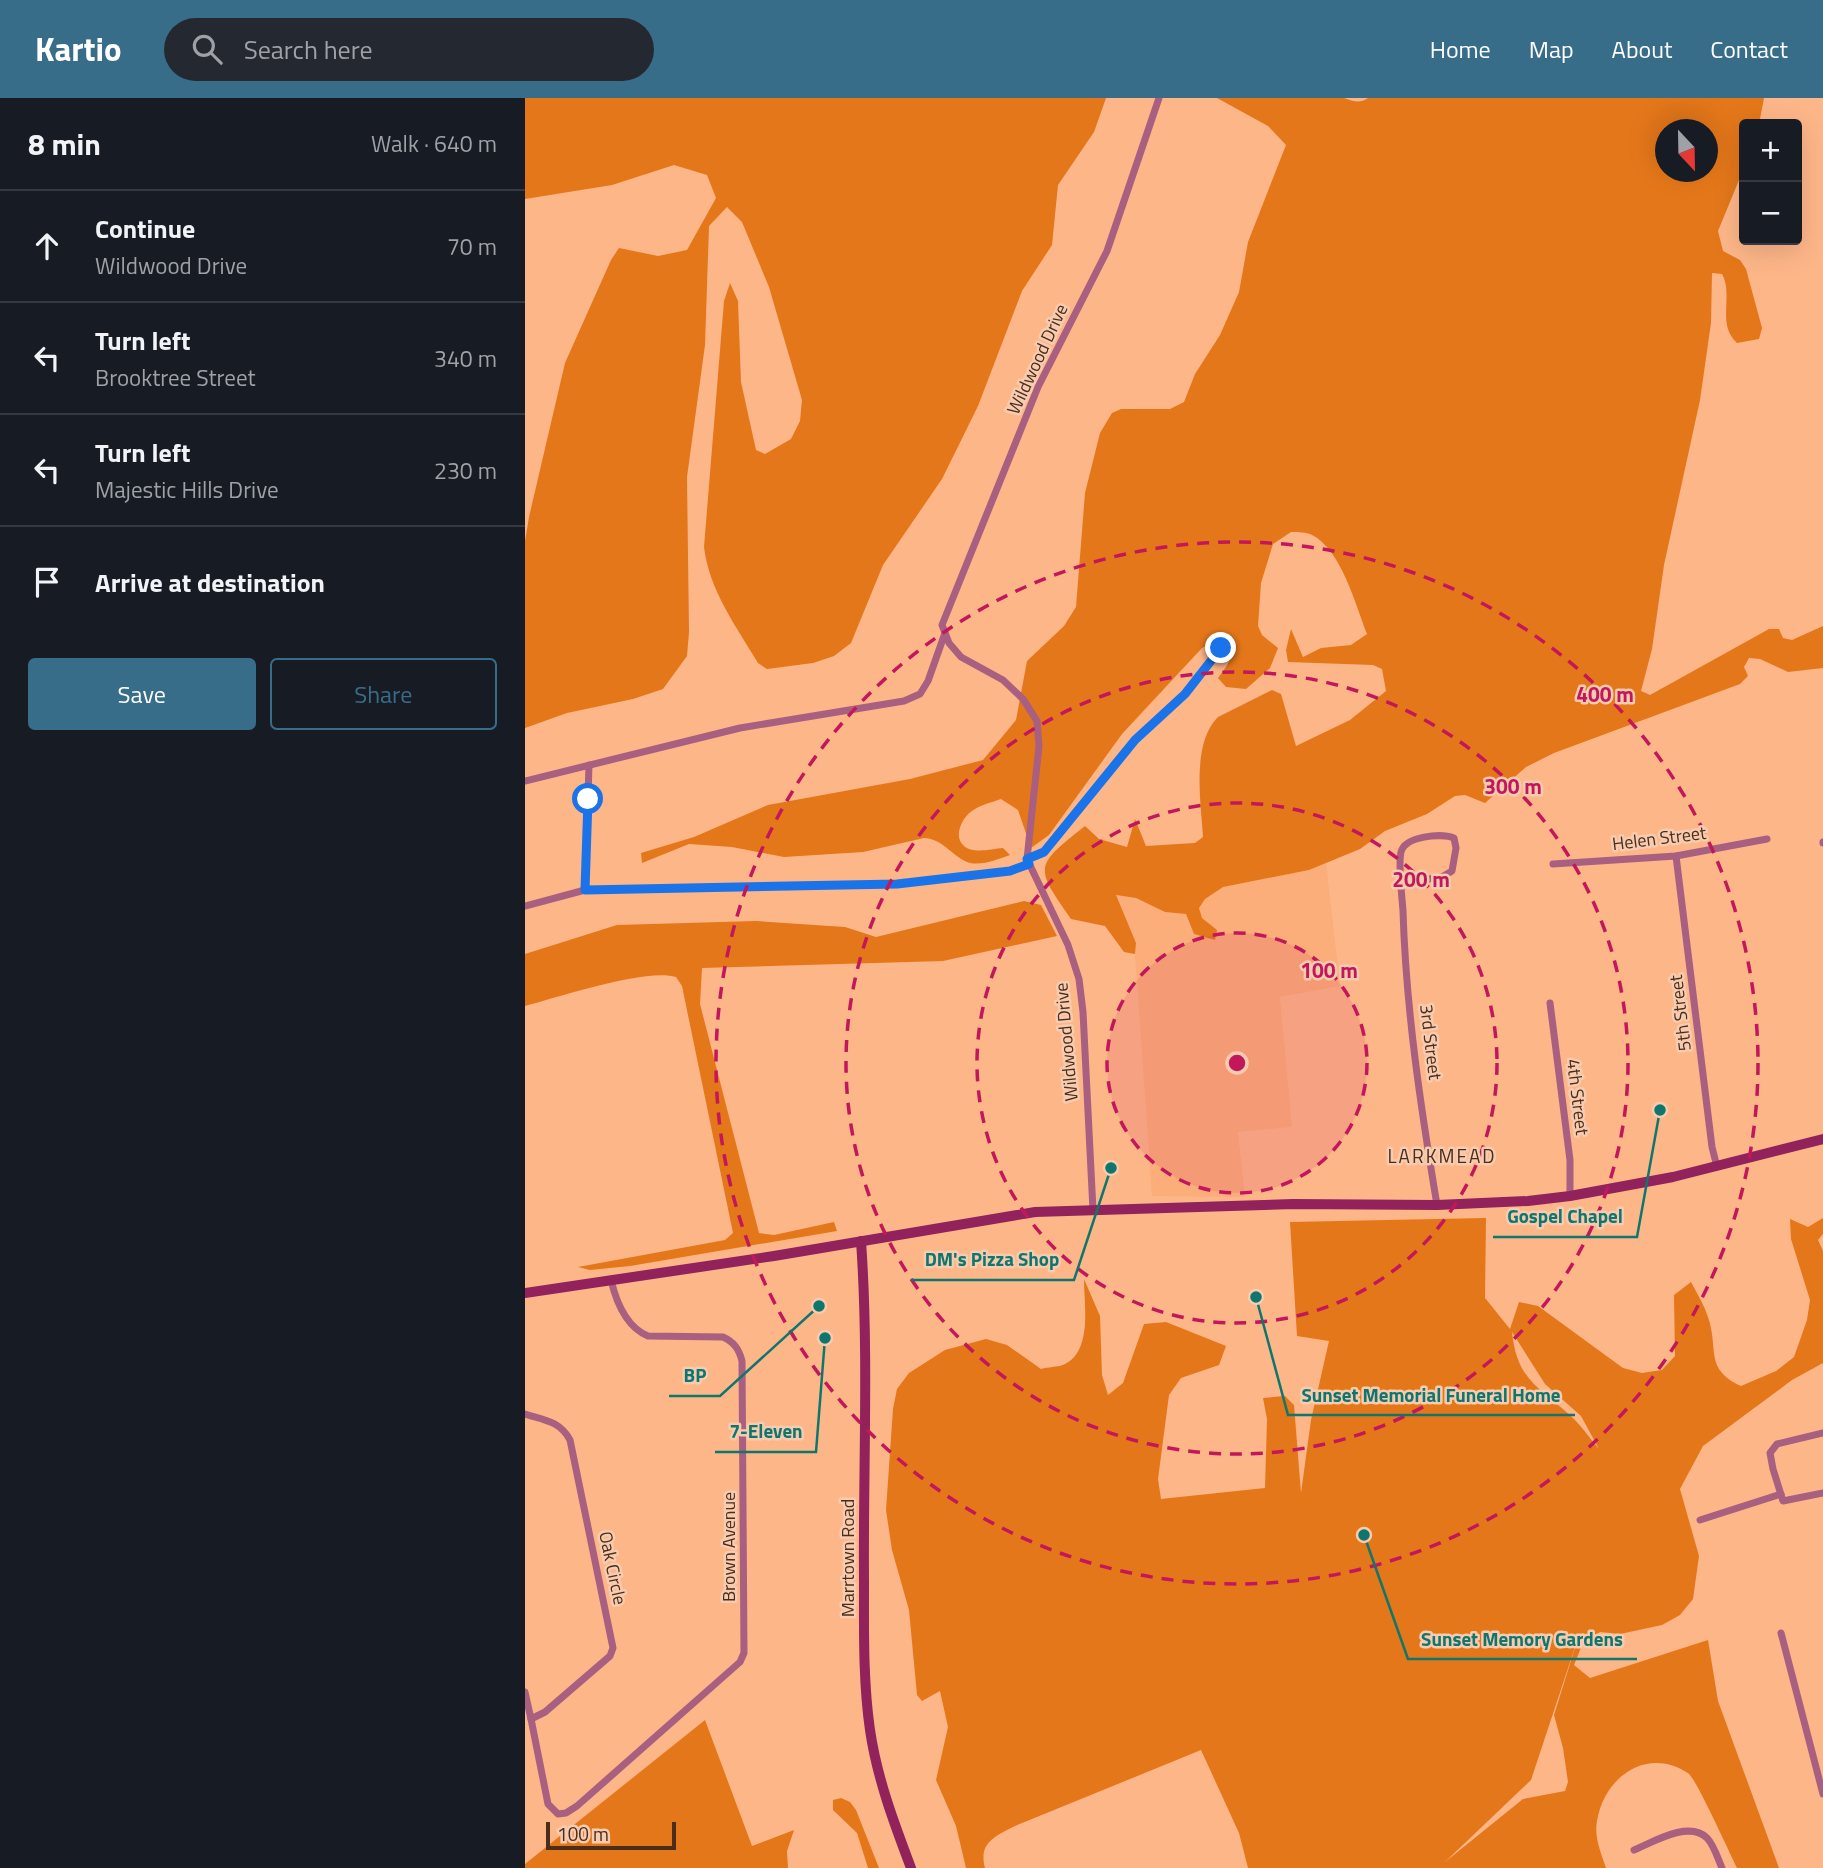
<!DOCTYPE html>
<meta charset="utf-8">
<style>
:root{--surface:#171b24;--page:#242831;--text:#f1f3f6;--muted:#9ea1a6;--line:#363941;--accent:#386d89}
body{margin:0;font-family:"Titillium Web",sans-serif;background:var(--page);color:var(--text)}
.controls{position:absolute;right:21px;top:21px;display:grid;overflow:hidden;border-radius:7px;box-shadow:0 7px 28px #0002}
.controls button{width:63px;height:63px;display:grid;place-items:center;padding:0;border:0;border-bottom:2px solid var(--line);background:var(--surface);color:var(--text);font:35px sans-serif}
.compass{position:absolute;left:1130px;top:21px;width:63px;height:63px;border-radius:50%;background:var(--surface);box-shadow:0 7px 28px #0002;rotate:158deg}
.scale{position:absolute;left:21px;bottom:18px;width:130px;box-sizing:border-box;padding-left:7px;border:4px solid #4a2e1b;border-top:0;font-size:19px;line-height:24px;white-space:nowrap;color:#4a2e1b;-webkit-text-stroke:5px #f7cbaf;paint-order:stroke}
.stop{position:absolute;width:21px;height:21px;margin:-16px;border:5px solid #1a73e8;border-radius:50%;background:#fff}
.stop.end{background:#1a73e8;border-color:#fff;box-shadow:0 2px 7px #0008}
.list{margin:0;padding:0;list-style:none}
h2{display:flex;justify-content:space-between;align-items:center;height:91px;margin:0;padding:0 28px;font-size:30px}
h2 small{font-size:23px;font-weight:400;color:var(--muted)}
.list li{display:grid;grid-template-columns:46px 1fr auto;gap:21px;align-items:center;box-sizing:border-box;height:112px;padding:0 28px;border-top:2px solid var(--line)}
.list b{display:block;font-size:26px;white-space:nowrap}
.list p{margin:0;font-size:23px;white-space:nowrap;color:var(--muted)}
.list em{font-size:23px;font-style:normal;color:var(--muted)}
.actions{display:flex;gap:14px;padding:21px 28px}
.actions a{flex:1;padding:16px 0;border:2px solid var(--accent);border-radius:7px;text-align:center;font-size:24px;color:var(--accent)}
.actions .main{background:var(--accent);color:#fff}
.icon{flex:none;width:38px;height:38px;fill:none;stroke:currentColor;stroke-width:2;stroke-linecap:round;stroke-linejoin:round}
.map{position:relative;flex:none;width:1298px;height:1770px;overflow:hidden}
header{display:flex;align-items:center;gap:42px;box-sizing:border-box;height:98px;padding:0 35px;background:var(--accent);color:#fff}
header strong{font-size:33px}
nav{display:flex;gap:38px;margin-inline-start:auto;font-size:24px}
.search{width:490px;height:63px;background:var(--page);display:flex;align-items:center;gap:18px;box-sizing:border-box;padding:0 24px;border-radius:38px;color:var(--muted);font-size:26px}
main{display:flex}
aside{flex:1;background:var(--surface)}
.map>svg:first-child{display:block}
.built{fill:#fbad7a}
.green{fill:#e4771a;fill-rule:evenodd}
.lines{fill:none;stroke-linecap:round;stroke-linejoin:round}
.street{stroke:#a95f7f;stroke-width:7}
.secondary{stroke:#91225c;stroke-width:10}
.route{stroke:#1a73e8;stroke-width:9}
.ring{fill:none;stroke:#c2185b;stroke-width:3.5;stroke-dasharray:12 9}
.labels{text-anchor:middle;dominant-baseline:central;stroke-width:5;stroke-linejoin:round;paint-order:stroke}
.street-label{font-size:18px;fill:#4a2e1b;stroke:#f7cbaf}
.neighbourhood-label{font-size:19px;letter-spacing:2px;fill:#4a2e1b;stroke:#f7cbaf}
.centre{fill:#c2185b;stroke:#f7cbaf;stroke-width:3.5}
.ring-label{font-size:21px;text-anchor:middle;font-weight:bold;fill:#c2185b;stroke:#f7cbaf;stroke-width:5;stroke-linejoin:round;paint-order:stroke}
.leader{fill:none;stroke:#0f766e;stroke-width:2.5}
.callout-dot{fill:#0f766e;stroke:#f7cbaf;stroke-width:2.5}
.callout-label{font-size:19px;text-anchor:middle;font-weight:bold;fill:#0f766e;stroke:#f7cbaf;stroke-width:5;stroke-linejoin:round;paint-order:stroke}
</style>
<header>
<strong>Kartio</strong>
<div class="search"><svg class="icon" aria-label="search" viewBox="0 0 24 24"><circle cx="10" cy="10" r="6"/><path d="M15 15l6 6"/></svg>Search here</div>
<nav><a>Home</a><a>Map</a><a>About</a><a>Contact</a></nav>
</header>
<main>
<aside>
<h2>8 min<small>Walk · 640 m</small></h2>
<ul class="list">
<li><svg class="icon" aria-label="ahead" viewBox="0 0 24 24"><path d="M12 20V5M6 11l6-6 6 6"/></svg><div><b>Continue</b><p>Wildwood Drive</p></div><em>70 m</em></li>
<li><svg class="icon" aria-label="left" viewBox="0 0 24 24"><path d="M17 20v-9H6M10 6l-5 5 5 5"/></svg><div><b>Turn left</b><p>Brooktree Street</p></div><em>340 m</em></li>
<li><svg class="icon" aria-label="left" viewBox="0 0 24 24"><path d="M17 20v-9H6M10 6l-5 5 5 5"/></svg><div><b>Turn left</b><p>Majestic Hills Drive</p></div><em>230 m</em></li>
<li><svg class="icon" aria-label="arrive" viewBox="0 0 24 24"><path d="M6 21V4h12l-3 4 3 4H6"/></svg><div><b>Arrive at destination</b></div></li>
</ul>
<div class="actions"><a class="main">Save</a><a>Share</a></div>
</aside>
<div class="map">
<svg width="1298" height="1770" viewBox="0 0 1298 1770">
<rect width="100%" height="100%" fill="#fdb688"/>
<polygon class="built" points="801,765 815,888 755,899 767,1029 713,1034 720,1099 627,1098 610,856 611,845 590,797 611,800 640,814 661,816 669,836 692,832 677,820 674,810 680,801 698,789 784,772"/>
<g class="green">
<path d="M 0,0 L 581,0 L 569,34 L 533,87 L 527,147 L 497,193 L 453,308 L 417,381 L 358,467 L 326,545 L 309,558 L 288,565 L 242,571 L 233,565 C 211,528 184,492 179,449 L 199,203 L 205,185 L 213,203 L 216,284 L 231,352 L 240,356 L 266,341 L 275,323 L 277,302 L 244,189 L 217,124 L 202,109 L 184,128 L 180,247 L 162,379 L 164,534 L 162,558 L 138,591 L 108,601 L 42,615 L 0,630 L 0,443 L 4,419 L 40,265 L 86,162 L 94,150 L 133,158 L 162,152 L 191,100 L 182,77 L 149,67 L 87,87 L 0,101 Z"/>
<path d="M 692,0 L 819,0 C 828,3 835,6 843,0 L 1239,0 L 1234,26 L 1219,26 L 1219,70 L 1193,133 L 1198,153 L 1215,162 L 1221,171 L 1237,230 L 1234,241 L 1212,245 C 1191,226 1209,198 1197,176 L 1187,175 L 1186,225 L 1175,302 L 1139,467 L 1127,551 L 1116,593 L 1125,597 L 1244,531 L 1254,531 L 1258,540 L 1267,542 L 1298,528 L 1298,570 L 1263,574 L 1235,561 L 1224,560 L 1219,569 L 1223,578 L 1215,586 L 1029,655 L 1001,669 L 960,705 L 940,697 L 930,698 L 902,716 L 860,733 L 835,751 L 784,772 L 698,789 L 680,801 L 674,810 L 677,820 L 692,832 L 690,842 L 669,836 L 661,816 L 640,814 L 611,800 L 591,797 L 611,845 L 610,856 L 599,854 L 580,828 L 546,821 C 510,769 508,769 560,728 L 574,741 L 602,749 L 610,721 L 621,748 L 670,745 L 678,739 C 676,704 666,646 693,619 L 747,592 L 756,596 L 771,648 L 825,622 L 861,593 L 857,571 L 848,567 L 763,564 L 761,552 L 766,531 L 778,559 L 796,550 L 826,547 L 842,536 C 831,508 816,451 787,437 C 782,434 772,434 766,434 L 748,446 L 736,485 L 733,528 L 737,537 L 753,550 L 745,570 L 721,591 L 701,589 L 693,580 C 702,568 709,560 705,544 L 695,540 L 677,550 L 597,636 L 524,737 L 506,750 L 493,712 L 476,701 C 468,704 458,706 450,711 C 438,717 427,738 439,748 C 448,756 467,751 478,750 L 485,757 C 473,761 455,769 442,764 C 426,757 418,741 399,740 L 338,754 L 259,759 L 207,749 L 164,746 L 117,765 L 116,755 L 169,739 L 243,707 L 385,681 L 458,662 L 491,622 L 502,563 L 539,528 L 551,509 L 560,395 L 575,335 L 587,315 L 596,311 L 645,311 L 659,304 L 670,276 L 695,237 L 714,194 L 723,144 L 761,47 L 743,28 ZM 1140,32 L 1182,32 L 1182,74 L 1140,74 Z"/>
<path d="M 499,803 L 516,807 L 532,838 L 418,863 L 177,870 L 175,906 L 234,1135 L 249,1137 L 309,1124 L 312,1133 L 105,1168 L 65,1172 L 53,1169 L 200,1142 L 208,1135 L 157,888 L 151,879 C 121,870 34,899 0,908 L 0,856 L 92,827 L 231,823 L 320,829 L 351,839 Z"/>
<path d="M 961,1120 L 960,1200 L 985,1231 L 994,1204 L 1013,1208 L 1098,1270 L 1117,1275 L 1137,1272 L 1150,1258 L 1149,1197 L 1166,1184 C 1172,1195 1179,1207 1183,1219 C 1194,1251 1179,1271 1216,1288 L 1251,1273 L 1269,1259 L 1282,1222 L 1285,1202 L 1266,1141 L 1265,1121 L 1283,1129 L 1298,1120 L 1298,1136 L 1293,1142 L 1298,1153 L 1298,1265 L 1267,1282 L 1178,1348 L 1155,1391 L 1174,1458 L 1168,1501 L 1155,1517 L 1137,1527 L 1095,1536 L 1075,1534 L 1057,1547 L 1049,1567 L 1065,1580 L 1183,1542 L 1193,1603 L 1254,1770 L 1212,1770 C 1205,1756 1171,1680 1163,1675 C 1122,1648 1079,1679 1072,1723 C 1069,1739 1076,1755 1081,1770 L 723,1770 L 714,1735 L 676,1652 L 490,1728 C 471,1738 453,1744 460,1770 L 441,1770 L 431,1728 L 411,1682 L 423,1629 L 415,1593 L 397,1603 L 392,1597 L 384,1512 L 367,1452 L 361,1412 L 368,1311 L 372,1291 L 384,1275 L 420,1252 L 461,1241 L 482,1247 L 516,1271 C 523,1269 532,1269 538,1267 C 568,1254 559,1207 559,1181 L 575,1218 L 577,1277 L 583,1297 L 598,1285 L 619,1226 L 641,1224 L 701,1248 L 694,1267 L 656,1280 L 644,1297 L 633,1381 L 636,1401 L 740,1390 L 742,1321 L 738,1300 L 760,1298 L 769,1307 L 776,1395 L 786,1322 L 804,1243 L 772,1238 L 765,1124 ZM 987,1234 L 1020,1286 L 1056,1318 L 1074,1351 C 1066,1342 1058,1330 1049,1321 C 1016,1290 992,1284 987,1234 ZM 1054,1537 L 1029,1617 L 1038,1650 L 1043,1684 L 1040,1693 L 998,1701 L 920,1764 L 1006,1682 Z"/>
<polygon points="180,1622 227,1748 269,1732 262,1753 263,1770 0,1770 0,1766"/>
<polygon points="316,1700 325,1704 331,1712 354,1770 343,1770 332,1735 308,1712 308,1702"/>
</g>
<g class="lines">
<g class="street">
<polyline points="0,683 215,630 379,603 395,596 403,583 420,535"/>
<polyline points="1298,744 1298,745"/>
<polyline points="1151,758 1187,1049 1192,1069"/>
<polyline points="502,761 519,754 610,642 660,596 696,550"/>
<polyline points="1028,766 1151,758 1242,741"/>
<path d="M 877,785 L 917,779 L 927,773 L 931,750 L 929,740 C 916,735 880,738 876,754 C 873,768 877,798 878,813 C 881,912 896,1011 912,1107"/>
<polyline points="60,792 64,667"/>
<polyline points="0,808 60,792 372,786 485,773 504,767"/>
<polyline points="1025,905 1045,1062 1045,1098"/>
<polyline points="568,1112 558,914 554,881 543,847 502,761 514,648 512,623 498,601 478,582 436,559 424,545 417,527 513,289 582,153 634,0"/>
<path d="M 0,1316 C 19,1322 35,1323 45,1342 L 88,1550 L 85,1558 L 20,1614 L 6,1621 L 0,1594"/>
<polyline points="1298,1335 1252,1346 1245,1355 1248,1371 1258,1403 1298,1395"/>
<polyline points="1175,1422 1256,1396"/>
<polyline points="1256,1535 1298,1696"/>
<path d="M 6,1621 L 23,1706 L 33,1716 L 41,1715 L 52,1708 L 215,1564 L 219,1555 L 217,1263 C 214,1251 209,1244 198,1239 L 123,1238 C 101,1229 91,1203 86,1182"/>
<path d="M 1109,1752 C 1128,1744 1164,1722 1182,1740 C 1189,1747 1193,1761 1197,1770"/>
</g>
<g class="secondary">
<path d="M 336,1143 C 344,1256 338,1370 339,1484 C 339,1533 338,1583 345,1632 C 352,1680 369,1725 386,1770"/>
<polyline points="0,1195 249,1158 510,1114 768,1106 912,1107 1003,1103 1045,1098 1148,1079 1298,1041"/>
</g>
</g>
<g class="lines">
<polyline class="route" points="63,701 60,792 372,786 485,773 504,766 502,761 519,754 610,642 660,596 696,550"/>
</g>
<circle cx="712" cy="965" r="130" fill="#c2185b" fill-opacity=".12"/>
<g class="ring">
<circle cx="712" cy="965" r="130"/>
<circle cx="712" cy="965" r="260"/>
<circle cx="712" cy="965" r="391"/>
<circle cx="712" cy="965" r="521"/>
</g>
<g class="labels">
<g class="street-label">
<text transform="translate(512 261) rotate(-65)">Wildwood Drive</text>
<text transform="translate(1134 740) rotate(-7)">Helen Street</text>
<text transform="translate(1155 915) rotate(-97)">5th Street</text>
<text transform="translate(541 944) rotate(-95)">Wildwood Drive</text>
<text transform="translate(906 944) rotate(83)">3rd Street</text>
<text transform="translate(1053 999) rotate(83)">4th Street</text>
<text transform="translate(203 1449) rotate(-90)">Brown Avenue</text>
<text transform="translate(322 1460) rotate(-90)">Marrtown Road</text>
<text transform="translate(88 1470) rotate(78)">Oak Circle</text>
</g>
<g class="neighbourhood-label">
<text x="917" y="1057">LARKMEAD</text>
</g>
</g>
<circle cx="712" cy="965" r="10" class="centre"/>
<g class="ring-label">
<text x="1080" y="604">400 m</text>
<text x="988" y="696">300 m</text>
<text x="896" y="789">200 m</text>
<text x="804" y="880">100 m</text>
</g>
<path class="leader" d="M1135 1012L1112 1139H968M586 1070L549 1182H386M294 1208L195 1298H144M731 1199L763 1317H1050M300 1240L291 1354H190M839 1437L883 1561H1112"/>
<g class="callout-dot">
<circle cx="1135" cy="1012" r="7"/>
<circle cx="586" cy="1070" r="7"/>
<circle cx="294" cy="1208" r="7"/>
<circle cx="731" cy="1199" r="7"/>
<circle cx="300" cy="1240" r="7"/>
<circle cx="839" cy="1437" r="7"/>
</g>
<g class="callout-label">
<text x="1040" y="1125">Gospel Chapel</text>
<text x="467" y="1168">DM's Pizza Shop</text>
<text x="170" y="1284">BP</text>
<text x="906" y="1304">Sunset Memorial Funeral Home</text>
<text x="241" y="1340">7-Eleven</text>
<text x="997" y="1548">Sunset Memory Gardens</text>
</g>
</svg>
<div class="controls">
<button>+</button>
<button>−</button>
</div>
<svg class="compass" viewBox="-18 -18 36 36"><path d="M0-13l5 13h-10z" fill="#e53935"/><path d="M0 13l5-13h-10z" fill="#9ea1a6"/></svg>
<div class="scale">100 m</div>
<div class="stop" style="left:63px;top:701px"></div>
<div class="stop end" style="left:696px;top:550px"></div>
</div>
</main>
